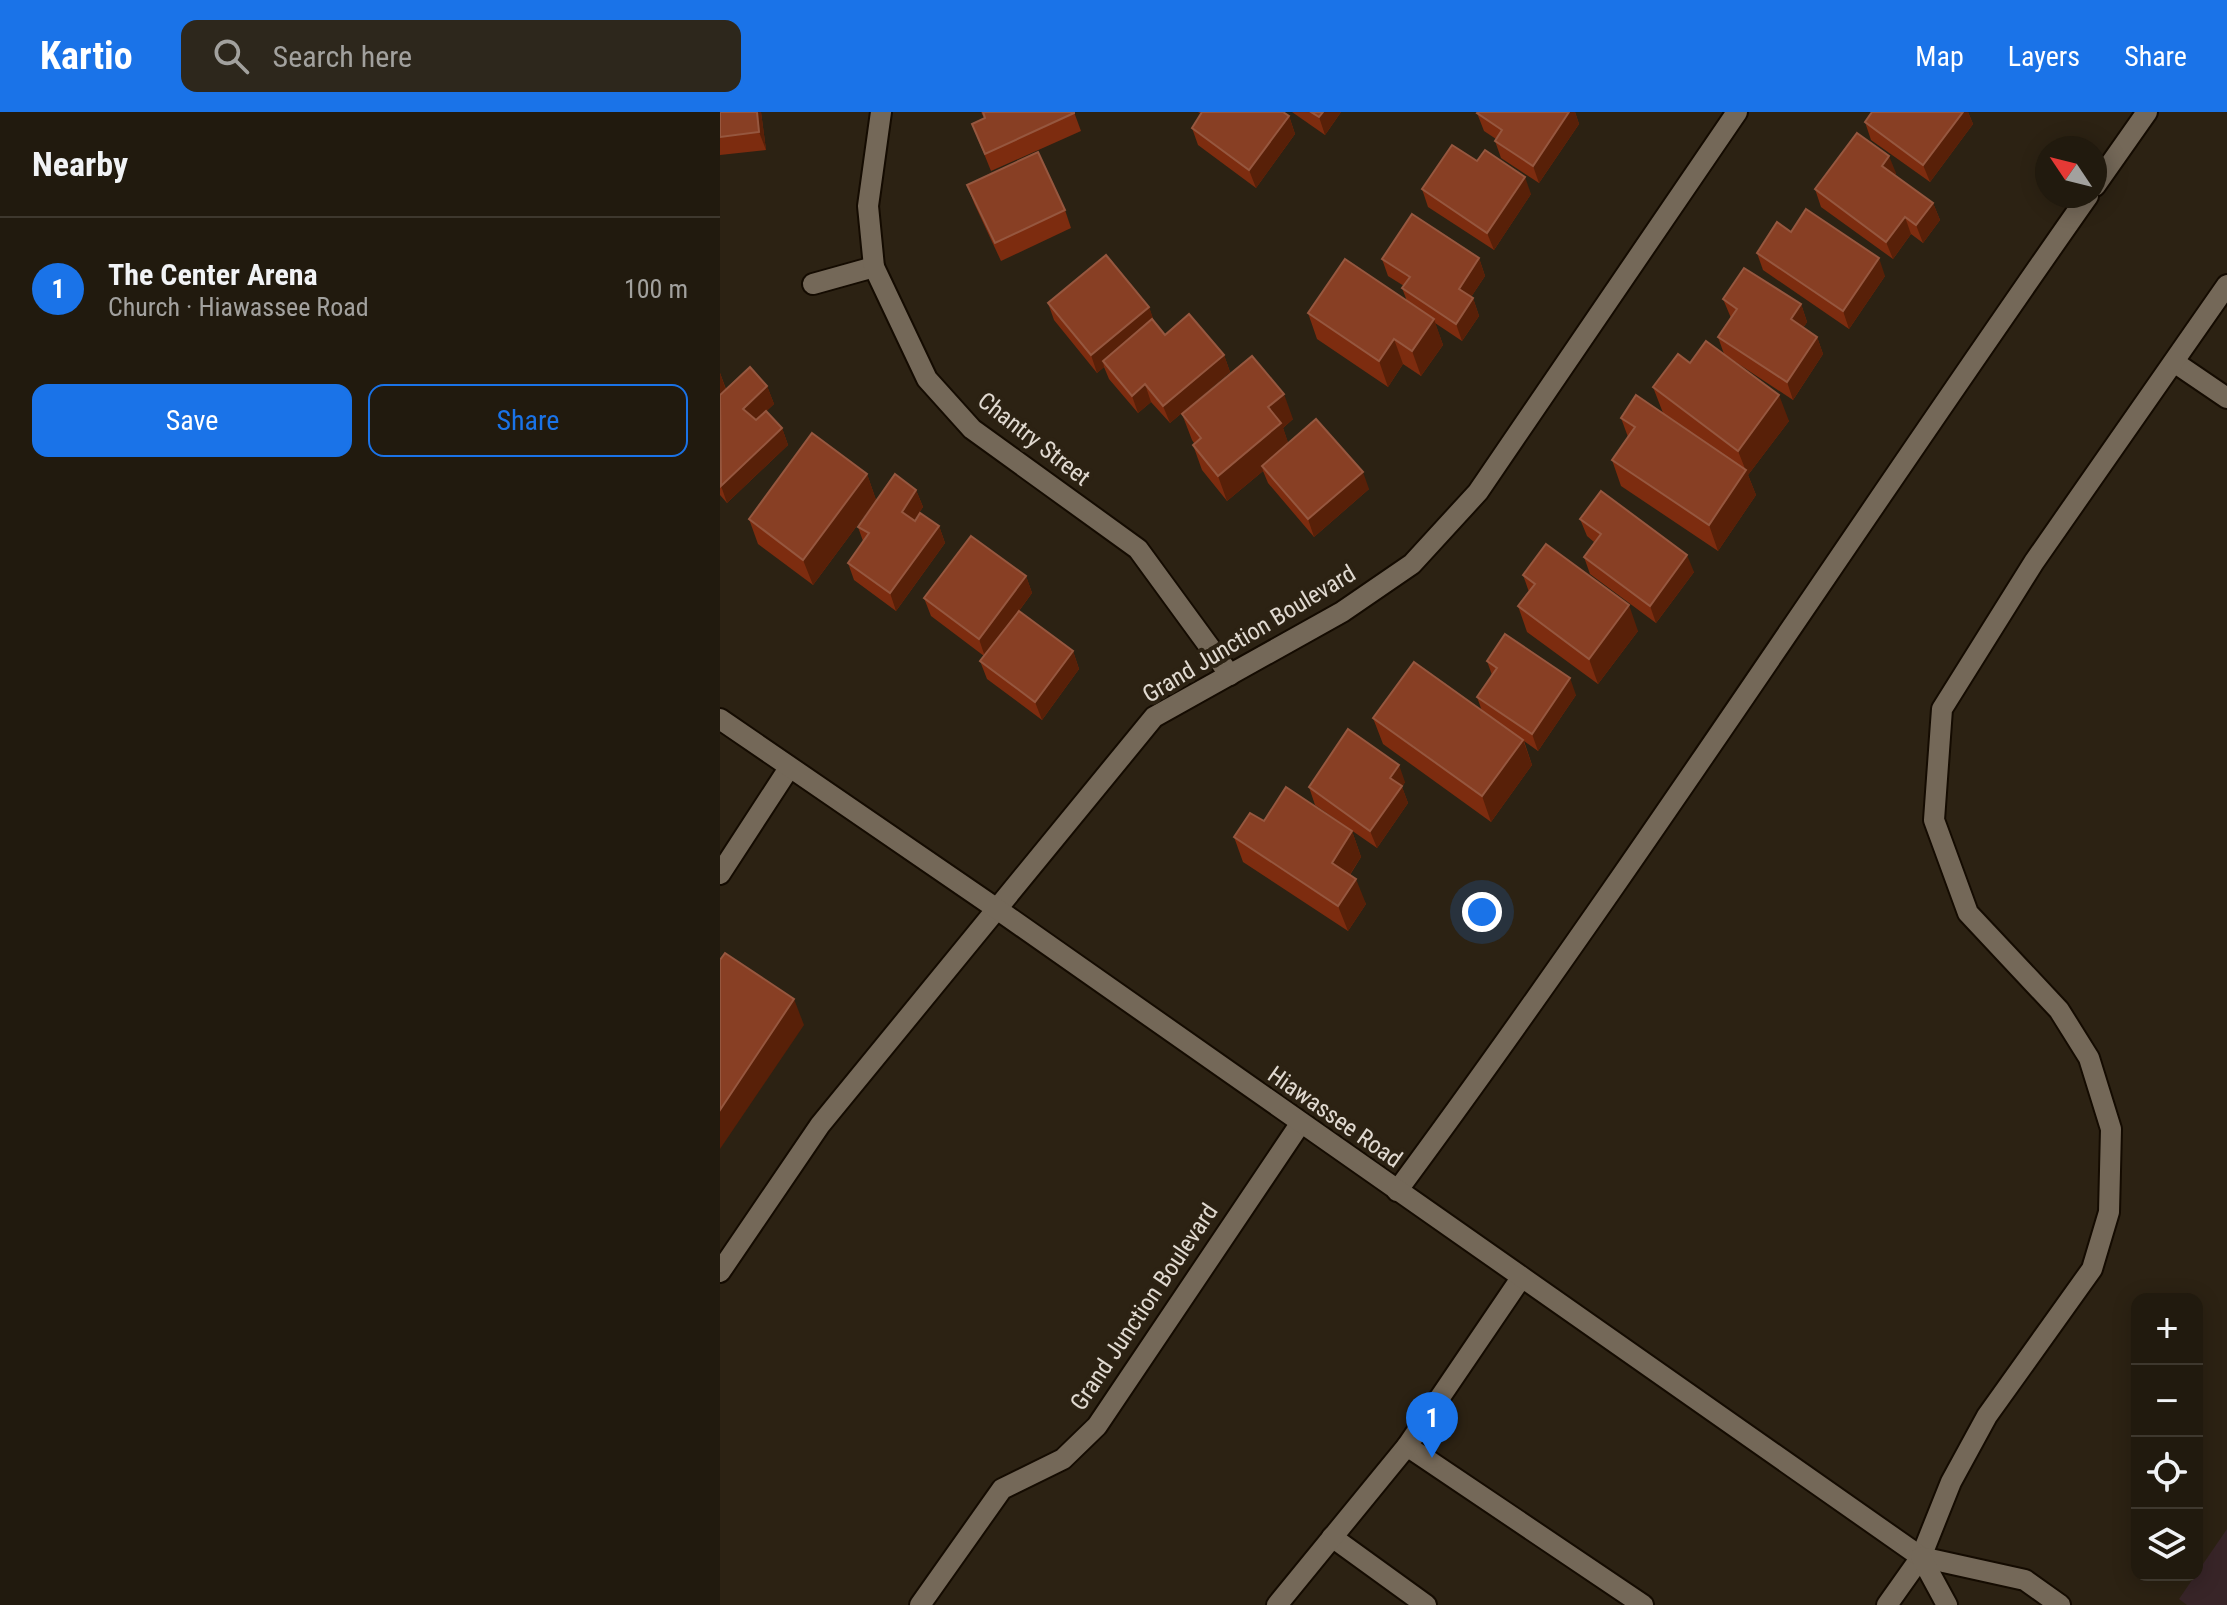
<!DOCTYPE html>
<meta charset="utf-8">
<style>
:root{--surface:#211a0e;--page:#2d271c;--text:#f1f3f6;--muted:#a2a19e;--line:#3e382e;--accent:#1a73e8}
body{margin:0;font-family:"Roboto Condensed",sans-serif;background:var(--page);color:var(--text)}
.controls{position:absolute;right:24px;bottom:24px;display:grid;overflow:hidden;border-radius:16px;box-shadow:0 4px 20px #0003}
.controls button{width:72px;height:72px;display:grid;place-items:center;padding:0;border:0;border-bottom:2px solid var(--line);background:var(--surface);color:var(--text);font:40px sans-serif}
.compass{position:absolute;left:1315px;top:24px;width:72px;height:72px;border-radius:50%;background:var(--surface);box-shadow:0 4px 20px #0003;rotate:305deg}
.you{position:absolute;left:762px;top:800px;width:28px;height:28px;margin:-20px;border:6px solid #fff;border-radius:50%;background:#1a73e8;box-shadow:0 0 0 12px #1a73e833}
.badge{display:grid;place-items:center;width:52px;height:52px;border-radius:50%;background:var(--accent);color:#fff;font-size:26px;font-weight:700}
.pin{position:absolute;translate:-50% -66px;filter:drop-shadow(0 2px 4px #0008)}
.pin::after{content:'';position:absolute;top:42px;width:28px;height:24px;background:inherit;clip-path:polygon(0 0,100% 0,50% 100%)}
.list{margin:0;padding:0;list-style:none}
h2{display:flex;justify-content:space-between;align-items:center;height:104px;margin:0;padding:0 32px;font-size:34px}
h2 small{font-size:26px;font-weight:400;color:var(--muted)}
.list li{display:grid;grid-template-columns:52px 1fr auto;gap:24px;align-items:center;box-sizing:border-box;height:144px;padding:0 32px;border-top:2px solid var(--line)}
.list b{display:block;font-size:30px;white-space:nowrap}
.list p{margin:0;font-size:26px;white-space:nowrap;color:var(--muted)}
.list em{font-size:26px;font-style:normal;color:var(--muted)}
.actions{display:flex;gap:16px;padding:24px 32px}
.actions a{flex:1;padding:18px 0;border:2px solid var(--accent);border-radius:16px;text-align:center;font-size:28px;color:var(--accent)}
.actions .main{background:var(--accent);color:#fff}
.icon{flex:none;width:44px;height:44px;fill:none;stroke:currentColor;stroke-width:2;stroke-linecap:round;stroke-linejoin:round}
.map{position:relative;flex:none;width:1507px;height:1493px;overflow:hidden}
header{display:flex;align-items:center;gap:48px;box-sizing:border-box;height:112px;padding:0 40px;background:var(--accent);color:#fff}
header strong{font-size:38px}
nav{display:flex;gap:44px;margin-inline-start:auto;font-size:28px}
.search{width:560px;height:72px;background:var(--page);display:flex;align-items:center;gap:20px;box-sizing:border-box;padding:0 28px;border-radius:16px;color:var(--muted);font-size:30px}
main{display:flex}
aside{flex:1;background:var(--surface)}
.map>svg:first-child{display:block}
.commercial{fill:#382528}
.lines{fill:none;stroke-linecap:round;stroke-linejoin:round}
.service-casing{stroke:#140b01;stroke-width:24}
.minor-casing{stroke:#140b01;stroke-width:24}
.secondary-casing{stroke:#140b01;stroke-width:24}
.service{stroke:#746858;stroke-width:20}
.minor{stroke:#746858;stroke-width:20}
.secondary{stroke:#746858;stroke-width:20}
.wall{fill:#7d2c0f}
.shaded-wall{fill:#582008}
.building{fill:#883f24;stroke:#96573f;stroke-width:2}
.labels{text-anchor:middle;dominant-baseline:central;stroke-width:8;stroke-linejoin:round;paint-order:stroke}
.street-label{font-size:24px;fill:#e1dad1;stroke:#2c2213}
</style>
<header>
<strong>Kartio</strong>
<div class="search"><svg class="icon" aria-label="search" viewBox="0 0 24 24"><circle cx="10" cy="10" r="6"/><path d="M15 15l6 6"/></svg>Search here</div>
<nav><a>Map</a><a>Layers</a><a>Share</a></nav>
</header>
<main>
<aside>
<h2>Nearby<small></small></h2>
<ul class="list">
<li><span class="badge">1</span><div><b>The Center Arena</b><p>Church · Hiawassee Road</p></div><em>100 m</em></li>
</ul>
<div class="actions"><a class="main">Save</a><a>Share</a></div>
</aside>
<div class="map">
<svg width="1507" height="1493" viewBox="0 0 1507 1493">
<rect width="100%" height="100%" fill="#2c2213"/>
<polygon class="commercial" points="1507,1417 1507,1493 1467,1493 1459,1487"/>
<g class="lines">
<g class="service-casing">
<g id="service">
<polyline points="1375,74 1427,0"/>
<polyline points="93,172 154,155"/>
<polyline points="1454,250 1507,286"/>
<path d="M 677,1079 C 917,754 1136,414 1368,84"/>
<polyline points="801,1166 687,1334 923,1493"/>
<polyline points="612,1425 706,1493"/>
<polyline points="557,1493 687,1334"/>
<polyline points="1167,1493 1201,1445 1231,1370 1267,1304 1372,1157 1389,1100 1391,1017 1369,946 1339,898 1248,801 1214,708 1222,597 1314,450 1507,173"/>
</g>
</g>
<g class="minor-casing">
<g id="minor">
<polyline points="161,0 148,94 154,155 207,267 252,317 418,437 510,563"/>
<polyline points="0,762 69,656"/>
<polyline points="0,1160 100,1013 434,605 622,500 692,452 758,380 1017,0"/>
<polyline points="200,1493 282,1377 343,1347 377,1314 580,1012"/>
</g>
</g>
<g class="secondary-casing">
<g id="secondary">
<polyline points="0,607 277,797 1201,1445 1305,1468 1340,1493"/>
<polyline points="1201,1445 1227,1493"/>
</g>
</g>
<use href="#service" class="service"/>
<use href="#minor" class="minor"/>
<use href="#secondary" class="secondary"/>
</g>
<g class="wall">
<polygon points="0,0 41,0 46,38 0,43"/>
<polygon points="261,0 354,0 361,19 271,59 252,12 264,6"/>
<polygon points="478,0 563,0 569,4 575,22 536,76 478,33 472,16 481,2"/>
<polygon points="572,0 621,0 605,23"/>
<polygon points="758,0 855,0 859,12 819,71 781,46 775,29 776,27 764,19 757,1"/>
<polygon points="1243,0 1248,0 1253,12 1210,70 1151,28 1145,10"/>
<polygon points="757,49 811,82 774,138 708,95 702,77"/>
<polygon points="1176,61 1175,63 1213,91 1220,108 1203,131 1191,122 1173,147 1101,95 1095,77"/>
<polygon points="247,73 345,98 351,116 281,149 254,91"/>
<polygon points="1071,120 1165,164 1129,217 1043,158 1037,141"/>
<polygon points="759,146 765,164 751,185 753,186 759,204 742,229 715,211 723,233 701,264 683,252 668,275 597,227 588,201 687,189 682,176 684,174 668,164 662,147"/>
<polygon points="1003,187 1081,192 1087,210 1083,216 1097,225 1103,242 1073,288 1005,243 1069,309 1028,363 1036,383 998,439 901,374 892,348 908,325 901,306 943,301 933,275 970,251 1004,242 998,225 1011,206"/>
<polygon points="328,191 429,195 434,210 445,223 504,243 510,260 450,311 431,290 418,301 389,267 384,255 377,261 334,208"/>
<polygon points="0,261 6,277 47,274 54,292 40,305 62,316 68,333 7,391 0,383"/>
<polygon points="462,302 573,307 563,316 568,331 649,377 594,425 548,371 543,359 507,389 482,358 473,333 474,331 472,328"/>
<polygon points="147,362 156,388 93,473 38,432 29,407"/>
<polygon points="196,378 203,395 194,408 219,414 225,431 176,499 134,468 128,451 143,429 138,415"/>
<polygon points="860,407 974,460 936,511 870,462 864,445 874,430 867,424"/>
<polygon points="803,463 918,519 878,572 807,520 798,494 809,480"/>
<polygon points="306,464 312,481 299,499 353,539 359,557 322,608 267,567 260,549 264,544 211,504 204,486"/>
<polygon points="767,549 856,583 818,639 804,629 812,653 771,710 663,632 653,606 762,599 757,585 772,563"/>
<polygon points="685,670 682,675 688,691 657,736 595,693 589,675"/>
<polygon points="544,709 632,719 641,745 630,763 646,792 628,819 523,750 514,725"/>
</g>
<g class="shaded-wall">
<polygon points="37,0 41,0 46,38 39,20"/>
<polygon points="603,0 621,0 605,23 599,5"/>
<polygon points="849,0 855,0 859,12 819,71 813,54"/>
<polygon points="1243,0 1248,0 1253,12 1210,70 1203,53"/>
<polygon points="569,4 575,22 536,76 529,58"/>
<polygon points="1169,44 1176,61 1168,71 1162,54"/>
<polygon points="805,65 811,82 774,138 767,121"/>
<polygon points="1213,91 1220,108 1203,131 1196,113"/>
<polygon points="1185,105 1191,122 1173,147 1166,130"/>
<polygon points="759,146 765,164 745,194 739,177"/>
<polygon points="1159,146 1165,164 1129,217 1123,199"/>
<polygon points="753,186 759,204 742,229 736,212"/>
<polygon points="1081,192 1087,210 1077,225 1071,207"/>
<polygon points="429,195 435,212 383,249 384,255 377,261 371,243"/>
<polygon points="714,207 723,233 701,264 692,239"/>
<polygon points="1097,225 1103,242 1073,288 1067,270"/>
<polygon points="674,227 683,252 668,275 659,249"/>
<polygon points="504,243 510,260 450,311 443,294"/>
<polygon points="0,261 7,281 0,288"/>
<polygon points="425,272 431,290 418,301 412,284"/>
<polygon points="47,274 54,292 30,314 23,297"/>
<polygon points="564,282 573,307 563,316 570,336 542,354 543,359 507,389 498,364 548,295"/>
<polygon points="1059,283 1069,309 1028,363 1036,383 998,439 989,413 1026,359 1018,339"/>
<polygon points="62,316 68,333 7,391 1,374"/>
<polygon points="643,360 649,377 594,425 588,407"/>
<polygon points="147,362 156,388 93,473 83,448"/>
<polygon points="196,378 203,395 188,417 182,400"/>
<polygon points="219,414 225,431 176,499 170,481"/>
<polygon points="967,443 974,460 936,511 930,494"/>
<polygon points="306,464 312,481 265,545 259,527"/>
<polygon points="909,493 918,519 878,572 869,547"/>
<polygon points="353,539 359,557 322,608 315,590"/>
<polygon points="850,566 856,583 818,639 812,622"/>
<polygon points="803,628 812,653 771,710 762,684"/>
<polygon points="679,653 685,670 682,675 688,691 657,736 650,719 670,666"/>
<polygon points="632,719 641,745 621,776 612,751"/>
<polygon points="636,767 646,792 628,819 618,794"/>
<polygon points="74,887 84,913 0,1037 0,998"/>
</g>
<g class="building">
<polygon points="0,0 37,0 39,20 0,25"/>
<polygon points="263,0 354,0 354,1 265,42 252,12 265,6"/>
<polygon points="482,0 563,0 569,4 529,58 472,16"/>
<polygon points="591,0 603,0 599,5"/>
<polygon points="758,0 849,0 813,54 775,29 782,18 757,1"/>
<polygon points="1152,0 1243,0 1203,53 1145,10"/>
<polygon points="1137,21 1169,44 1162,54 1213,91 1196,113 1185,105 1166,130 1095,77"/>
<polygon points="732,33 757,49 765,38 805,65 767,121 702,77"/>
<polygon points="318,40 345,98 275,131 247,73"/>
<polygon points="1086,97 1159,146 1123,199 1037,141 1057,110 1071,120"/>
<polygon points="692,102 759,146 739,177 753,186 736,212 682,176 690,165 662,147"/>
<polygon points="386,143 429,195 371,243 328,191"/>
<polygon points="625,147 714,207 692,239 674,227 659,249 588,201"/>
<polygon points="1024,156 1081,192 1071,207 1097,225 1067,270 998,225 1017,197 1003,187"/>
<polygon points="469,202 504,243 443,294 425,272 412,284 383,249 432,207 445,223"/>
<polygon points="986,229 1059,283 1018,339 933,275 958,242 970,251"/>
<polygon points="532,244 564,282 548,295 561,311 498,364 473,333 481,326 462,302"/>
<polygon points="30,255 47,274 23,297 36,308 46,299 62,316 1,374 0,283"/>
<polygon points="916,283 1026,358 989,413 892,348 915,315 901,306"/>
<polygon points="596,307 643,360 588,407 542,354"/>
<polygon points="92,321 147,362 83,448 29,407"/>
<polygon points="175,362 196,378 182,400 195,409 200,401 219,414 170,481 128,451 149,421 138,415"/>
<polygon points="881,379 967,443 930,494 864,445 881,422 860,407"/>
<polygon points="251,424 306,464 259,527 204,486"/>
<polygon points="826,432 909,493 869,547 798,494 815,472 803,463"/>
<polygon points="299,499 353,539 315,590 260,549"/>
<polygon points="785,522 850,566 812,622 757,585 777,556 767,549"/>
<polygon points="694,550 803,628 762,684 653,606"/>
<polygon points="628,617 679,653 670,666 682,674 650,719 589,675"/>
<polygon points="566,675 632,719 612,751 636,767 618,794 514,725 530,701 544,709"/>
<polygon points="5,841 74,887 0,998 0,848"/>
</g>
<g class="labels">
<g class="street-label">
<text transform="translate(314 327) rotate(38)">Chantry Street</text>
<text transform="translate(529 522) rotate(-31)">Grand Junction Boulevard</text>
<text transform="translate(615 1005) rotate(35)">Hiawassee Road</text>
<text transform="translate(424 1195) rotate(-56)">Grand Junction Boulevard</text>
</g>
</g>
</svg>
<div class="controls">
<button>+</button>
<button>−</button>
<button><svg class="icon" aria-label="locate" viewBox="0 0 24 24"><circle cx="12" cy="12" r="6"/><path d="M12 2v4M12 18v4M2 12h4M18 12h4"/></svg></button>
<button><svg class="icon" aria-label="layers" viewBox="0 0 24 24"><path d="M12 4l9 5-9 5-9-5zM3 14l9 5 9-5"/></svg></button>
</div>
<svg class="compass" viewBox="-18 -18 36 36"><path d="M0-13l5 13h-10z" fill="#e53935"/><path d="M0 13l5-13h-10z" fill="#a2a19e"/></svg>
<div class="you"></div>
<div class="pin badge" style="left:712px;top:1346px">1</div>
</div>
</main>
